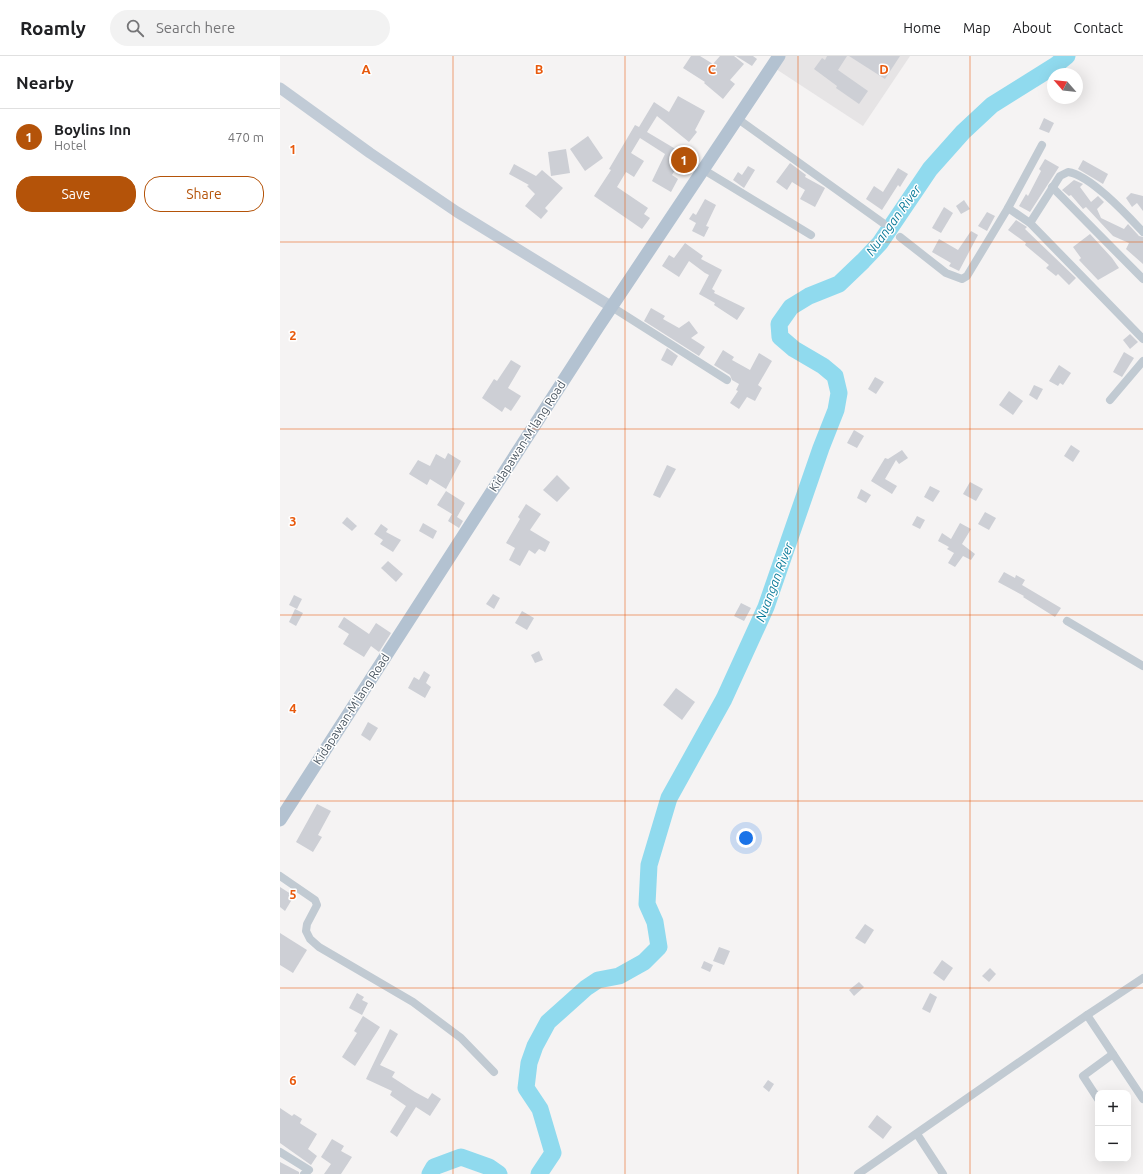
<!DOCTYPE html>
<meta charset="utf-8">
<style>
:root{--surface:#fff;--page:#f2f2f2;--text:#202124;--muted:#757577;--line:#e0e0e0;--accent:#b45309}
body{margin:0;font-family:Ubuntu,sans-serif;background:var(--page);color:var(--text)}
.controls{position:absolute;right:12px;bottom:12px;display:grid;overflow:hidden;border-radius:8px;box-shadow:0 4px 16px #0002}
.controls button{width:36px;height:36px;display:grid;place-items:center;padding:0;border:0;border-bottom:1px solid var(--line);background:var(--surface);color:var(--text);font:20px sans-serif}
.compass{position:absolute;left:767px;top:12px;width:36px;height:36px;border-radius:50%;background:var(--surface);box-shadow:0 4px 16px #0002;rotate:298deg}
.you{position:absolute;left:466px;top:782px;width:14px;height:14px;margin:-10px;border:3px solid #fff;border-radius:50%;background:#1a73e8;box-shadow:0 0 0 6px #1a73e833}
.badge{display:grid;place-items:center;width:26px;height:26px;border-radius:50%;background:var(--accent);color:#fff;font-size:13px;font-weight:700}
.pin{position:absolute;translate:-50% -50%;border:2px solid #fff;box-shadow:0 1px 4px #0006}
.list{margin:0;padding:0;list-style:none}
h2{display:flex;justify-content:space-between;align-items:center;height:52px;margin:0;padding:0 16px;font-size:17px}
h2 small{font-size:13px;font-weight:400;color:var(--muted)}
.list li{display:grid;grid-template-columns:26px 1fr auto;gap:12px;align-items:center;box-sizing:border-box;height:56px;padding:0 16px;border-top:1px solid var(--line)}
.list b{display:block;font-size:15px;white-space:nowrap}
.list p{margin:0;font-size:13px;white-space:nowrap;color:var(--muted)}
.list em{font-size:13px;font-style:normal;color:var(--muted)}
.actions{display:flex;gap:8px;padding:12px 16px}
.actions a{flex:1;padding:9px 0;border:1px solid var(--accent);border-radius:16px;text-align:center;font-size:14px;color:var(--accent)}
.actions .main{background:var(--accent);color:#fff}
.icon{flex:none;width:22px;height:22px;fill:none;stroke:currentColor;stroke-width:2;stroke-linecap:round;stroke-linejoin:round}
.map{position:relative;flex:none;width:863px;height:1118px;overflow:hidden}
header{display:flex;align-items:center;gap:24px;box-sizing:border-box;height:56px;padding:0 20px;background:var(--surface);border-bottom:1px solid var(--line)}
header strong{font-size:19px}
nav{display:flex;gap:22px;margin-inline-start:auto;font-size:14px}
.search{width:280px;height:36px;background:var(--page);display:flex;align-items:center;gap:10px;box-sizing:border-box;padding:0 14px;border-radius:22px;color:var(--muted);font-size:15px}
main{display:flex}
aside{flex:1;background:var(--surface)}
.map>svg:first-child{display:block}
.education{fill:#e6e4e5}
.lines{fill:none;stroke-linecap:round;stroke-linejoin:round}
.river{stroke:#90daee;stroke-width:17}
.building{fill:#cdcfd5}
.street{stroke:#c1cad2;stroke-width:8}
.secondary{stroke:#c1cbd6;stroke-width:11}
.primary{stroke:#b3c2d1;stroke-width:13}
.grid{fill:none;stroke:#e8590c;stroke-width:1;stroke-opacity:0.55}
.labels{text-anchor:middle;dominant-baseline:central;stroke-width:3;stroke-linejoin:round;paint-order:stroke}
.street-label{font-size:12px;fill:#4a5661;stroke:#fff}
.water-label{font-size:13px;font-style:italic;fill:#0c7c9b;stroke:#fff}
.grid-label{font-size:13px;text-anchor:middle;font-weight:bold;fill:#e8590c;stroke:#fff;stroke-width:3;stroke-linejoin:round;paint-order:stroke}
</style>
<header>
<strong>Roamly</strong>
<div class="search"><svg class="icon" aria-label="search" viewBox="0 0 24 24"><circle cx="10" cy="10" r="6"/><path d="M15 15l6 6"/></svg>Search here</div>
<nav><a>Home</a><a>Map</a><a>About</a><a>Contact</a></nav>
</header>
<main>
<aside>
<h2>Nearby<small></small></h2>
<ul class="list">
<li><span class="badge">1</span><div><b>Boylins Inn</b><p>Hotel</p></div><em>470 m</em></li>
</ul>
<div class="actions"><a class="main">Save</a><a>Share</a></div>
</aside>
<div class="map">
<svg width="863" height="1118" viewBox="0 0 863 1118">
<rect width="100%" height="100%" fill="#f5f3f3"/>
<polygon class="education" points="505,0 630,0 583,70 496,13"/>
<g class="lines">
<g class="river">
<polyline points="150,1118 154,1111 181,1101 209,1111 219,1118"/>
<polyline points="259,1118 273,1097 260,1053 246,1032 249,1007 255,990 268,966 306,932 318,924 339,920 364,906 379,891 375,866 367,848 369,809 389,742 444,643 486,551 541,392 556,354 559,337 555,320 543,310 514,293 500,281 499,268 511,251 529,240 559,228 583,205 600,187 650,113 683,76 712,49 776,9 787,0"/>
</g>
</g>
<g class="building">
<polygon points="411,0 420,0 433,8 440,0 454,0 464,8 450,24 455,28 443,43 424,27 425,26 403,12"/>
<polygon points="456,0 473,0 477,3 472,10"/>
<polygon points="547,0 567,0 558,14 588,35 579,48 556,32 557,30 534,13 542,2 545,4"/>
<polygon points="569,0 620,0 605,23"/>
<polygon points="398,40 425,55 415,74 417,76 409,86 377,60 367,76 414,104 409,111 400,106 392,119 398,123 391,136 372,125 385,98 360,82 351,97 364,105 354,121 346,116 337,131 368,152 364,158 370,162 362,173 314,140 331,114 329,113 355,69 359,71 374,46 389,56"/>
<polygon points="764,62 774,67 769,77 759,73"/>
<polygon points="308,80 323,102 305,115 290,93"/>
<polygon points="286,93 290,117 271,120 268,96"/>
<polygon points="765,103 779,111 750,156 739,150 746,138 748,140 761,115 759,113"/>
<polygon points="803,104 828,118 823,128 798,113"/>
<polygon points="510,107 526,119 525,121 545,132 535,151 520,143 525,134 512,126 507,134 496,126"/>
<polygon points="234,108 256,120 262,114 283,132 265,152 268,155 261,163 245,150 255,138 247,130 249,129 229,118"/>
<polygon points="468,110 475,114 464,132 453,124 458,116 462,119"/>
<polygon points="618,112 628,118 620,131 618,129 602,154 586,143 594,130 603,136"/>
<polygon points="794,124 803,128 800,131 811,146 818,140 824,146 817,153 821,162 844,173 848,168 859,180 863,181 863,208 846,193 849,187 833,180 806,151 803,153 791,139 789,140 782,134"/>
<polygon points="851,137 863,140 863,155 857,147 852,151 846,142"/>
<polygon points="425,143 436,149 426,170 429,171 424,181 412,175 416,167 409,163 413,157 416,159"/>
<polygon points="684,144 690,153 681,158 676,150"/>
<polygon points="664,151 673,157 661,177 652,172"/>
<polygon points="707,156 715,160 707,175 698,170"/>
<polygon points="736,164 747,171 745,173 796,222 789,229 778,218 776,220 766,212 769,209 745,189 746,187 728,174"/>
<polygon points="691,175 698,179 679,215 669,210 671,207 652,196 659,183 678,194"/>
<polygon points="810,178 832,202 839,212 818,224 799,204 801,202 793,191"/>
<polygon points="405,187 423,200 421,203 442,214 432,233 435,235 434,237 465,252 457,264 434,249 435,247 419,238 429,219 425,217 409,205 399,221 382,210 389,199 394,202"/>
<polygon points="371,252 385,260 383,263 399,272 409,265 418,277 411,282 425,291 419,300 364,265"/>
<polygon points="850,278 858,286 850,293 843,284"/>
<polygon points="387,292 398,300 392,310 381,304"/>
<polygon points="443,294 454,301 452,304 470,314 479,297 492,305 478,329 482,332 475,345 467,341 459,353 450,347 458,335 456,334 459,328 452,324 450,319 434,309"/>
<polygon points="844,296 854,302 842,321 833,316"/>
<polygon points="231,304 241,310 228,332 241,340 231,355 225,351 222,356 202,342 214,323 217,325"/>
<polygon points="779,309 791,317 783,329 780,327 778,330 769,325"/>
<polygon points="595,321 604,326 596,338 588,333"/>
<polygon points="754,329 763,333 757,344 749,339"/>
<polygon points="729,335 743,345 733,359 719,349"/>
<polygon points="574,374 584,380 577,392 567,387"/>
<polygon points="791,389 800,395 793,406 784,400"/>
<polygon points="622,394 628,402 619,408 616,404 605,423 617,430 612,438 591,425 605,402 608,403"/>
<polygon points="168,397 181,405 166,433 150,423 147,429 129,418 138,404 150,410 156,398 165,403"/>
<polygon points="387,409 396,413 380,442 373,439"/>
<polygon points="277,419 290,432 277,446 263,434"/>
<polygon points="690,426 703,433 696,445 683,438"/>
<polygon points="650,430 660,435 653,446 644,441"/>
<polygon points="581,433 591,439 586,447 577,442"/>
<polygon points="166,435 185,447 177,461 183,465 179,472 168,465 172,458 157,449"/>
<polygon points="246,448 261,458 250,474 270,486 265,496 259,493 255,498 249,494 240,510 229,504 235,492 226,487 240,463 238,461"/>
<polygon points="705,456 716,462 709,474 698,468"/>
<polygon points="637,460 645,464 640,473 632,469"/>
<polygon points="67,461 77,470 72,475 62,467"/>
<polygon points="143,467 157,475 153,483 139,475"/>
<polygon points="680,467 691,473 682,488 695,498 691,504 683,500 675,511 668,507 674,497 667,493 669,491 658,485 662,477 671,483"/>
<polygon points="101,468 108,473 106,476 121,484 113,496 100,488 103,484 94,478"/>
<polygon points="108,505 123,518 116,526 101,512"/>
<polygon points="724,516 735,522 736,519 745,524 742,529 781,552 775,561 743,541 744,540 718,526"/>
<polygon points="213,538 220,542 214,553 206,548"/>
<polygon points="14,539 22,543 17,553 9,549"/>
<polygon points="461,547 471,552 464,565 454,560"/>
<polygon points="15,553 23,557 16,570 9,566"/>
<polygon points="242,555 254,562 247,574 235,567"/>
<polygon points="64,561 89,578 96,567 111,577 99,596 91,590 84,601 63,588 69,578 58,571"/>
<polygon points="259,595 263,604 255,607 251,599"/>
<polygon points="144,615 150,619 146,627 151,631 145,642 128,632 134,621 139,624"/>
<polygon points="396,632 415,646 402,664 383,649"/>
<polygon points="88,666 98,672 90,685 81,679"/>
<polygon points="37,748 51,755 38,779 42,781 33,796 16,786"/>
<polygon points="0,831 14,840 5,855 0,851"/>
<polygon points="585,868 594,874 585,888 575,882"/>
<polygon points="0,877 27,894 13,917 0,909"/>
<polygon points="439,891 450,895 444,909 433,905"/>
<polygon points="662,904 673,912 664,925 653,917"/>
<polygon points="424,905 433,909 430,916 421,912"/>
<polygon points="710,912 716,918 709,926 702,920"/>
<polygon points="579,926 584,931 574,940 569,934"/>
<polygon points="77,937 84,941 82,944 88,947 82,959 69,952"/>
<polygon points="650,937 657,941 650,957 642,953"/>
<polygon points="83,960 100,971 75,1010 62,1001 77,977 74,975"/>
<polygon points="110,973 118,978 100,1009 115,1016 112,1021 135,1036 148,1043 152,1037 161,1043 150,1060 136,1051 117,1081 110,1076 126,1050 110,1039 112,1035 86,1023"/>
<polygon points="488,1024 494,1028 489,1036 483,1031"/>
<polygon points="0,1052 12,1060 14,1058 22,1063 20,1067 21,1068 37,1078 28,1093 37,1100 31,1109 0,1087"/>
<polygon points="597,1059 612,1071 603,1083 588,1071"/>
<polygon points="52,1083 64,1090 61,1095 72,1101 61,1118 44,1118 51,1108 41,1101"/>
<polygon points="0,1106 19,1116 19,1118 0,1118"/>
</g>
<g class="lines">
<g class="street">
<polyline points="458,63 603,167"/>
<polyline points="424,114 531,179"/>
<polyline points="772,131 863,223"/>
<polyline points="728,152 750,167 863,283"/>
<path d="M 750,167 L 780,120 L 788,116 C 810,119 847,159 863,176"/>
<polyline points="620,181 666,217 682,223 687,220 728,152 762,89"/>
<polyline points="332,251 447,324"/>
<polyline points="830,344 863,305"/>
<polyline points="787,565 863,610"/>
<polyline points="0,820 35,844 37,849 27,868 26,875 30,883 39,891 133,946 181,982 214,1016"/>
<polyline points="807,959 863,1043"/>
<polyline points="818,1043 803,1020 833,998"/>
<polyline points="637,1078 663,1118"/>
<polyline points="0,1096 29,1114 24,1118"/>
<polyline points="578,1118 807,959 863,922"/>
</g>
<polyline class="secondary" points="0,32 90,97 177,156 332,251"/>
<polyline class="primary" points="0,764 318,271 499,0"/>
</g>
<path class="grid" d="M 173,0 L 173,1118M 345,0 L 345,1118M 518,0 L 518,1118M 690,0 L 690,1118M 0,186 L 863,186M 0,373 L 863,373M 0,559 L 863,559M 0,745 L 863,745M 0,932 L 863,932"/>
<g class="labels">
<g class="street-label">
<text transform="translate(247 380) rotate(-57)">Kidapawan-M'lang Road</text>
<text transform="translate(71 653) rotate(-57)">Kidapawan-M'lang Road</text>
</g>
<g class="water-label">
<text transform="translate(613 164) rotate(-54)">Nuangan River</text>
<text transform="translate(494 526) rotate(-69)">Nuangan River</text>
</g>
</g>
<g class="grid-label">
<text x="86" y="18">A</text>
<text x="259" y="18">B</text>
<text x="432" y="18">C</text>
<text x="604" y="18">D</text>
<text x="13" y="98">1</text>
<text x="13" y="284">2</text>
<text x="13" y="470">3</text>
<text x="13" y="657">4</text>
<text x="13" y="843">5</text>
<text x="13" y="1029">6</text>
</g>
</svg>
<div class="controls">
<button>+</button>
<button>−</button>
</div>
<svg class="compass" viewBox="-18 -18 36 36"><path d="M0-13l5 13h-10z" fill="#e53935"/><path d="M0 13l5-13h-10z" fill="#757577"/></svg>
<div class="you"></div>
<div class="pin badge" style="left:404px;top:104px">1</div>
</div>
</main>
